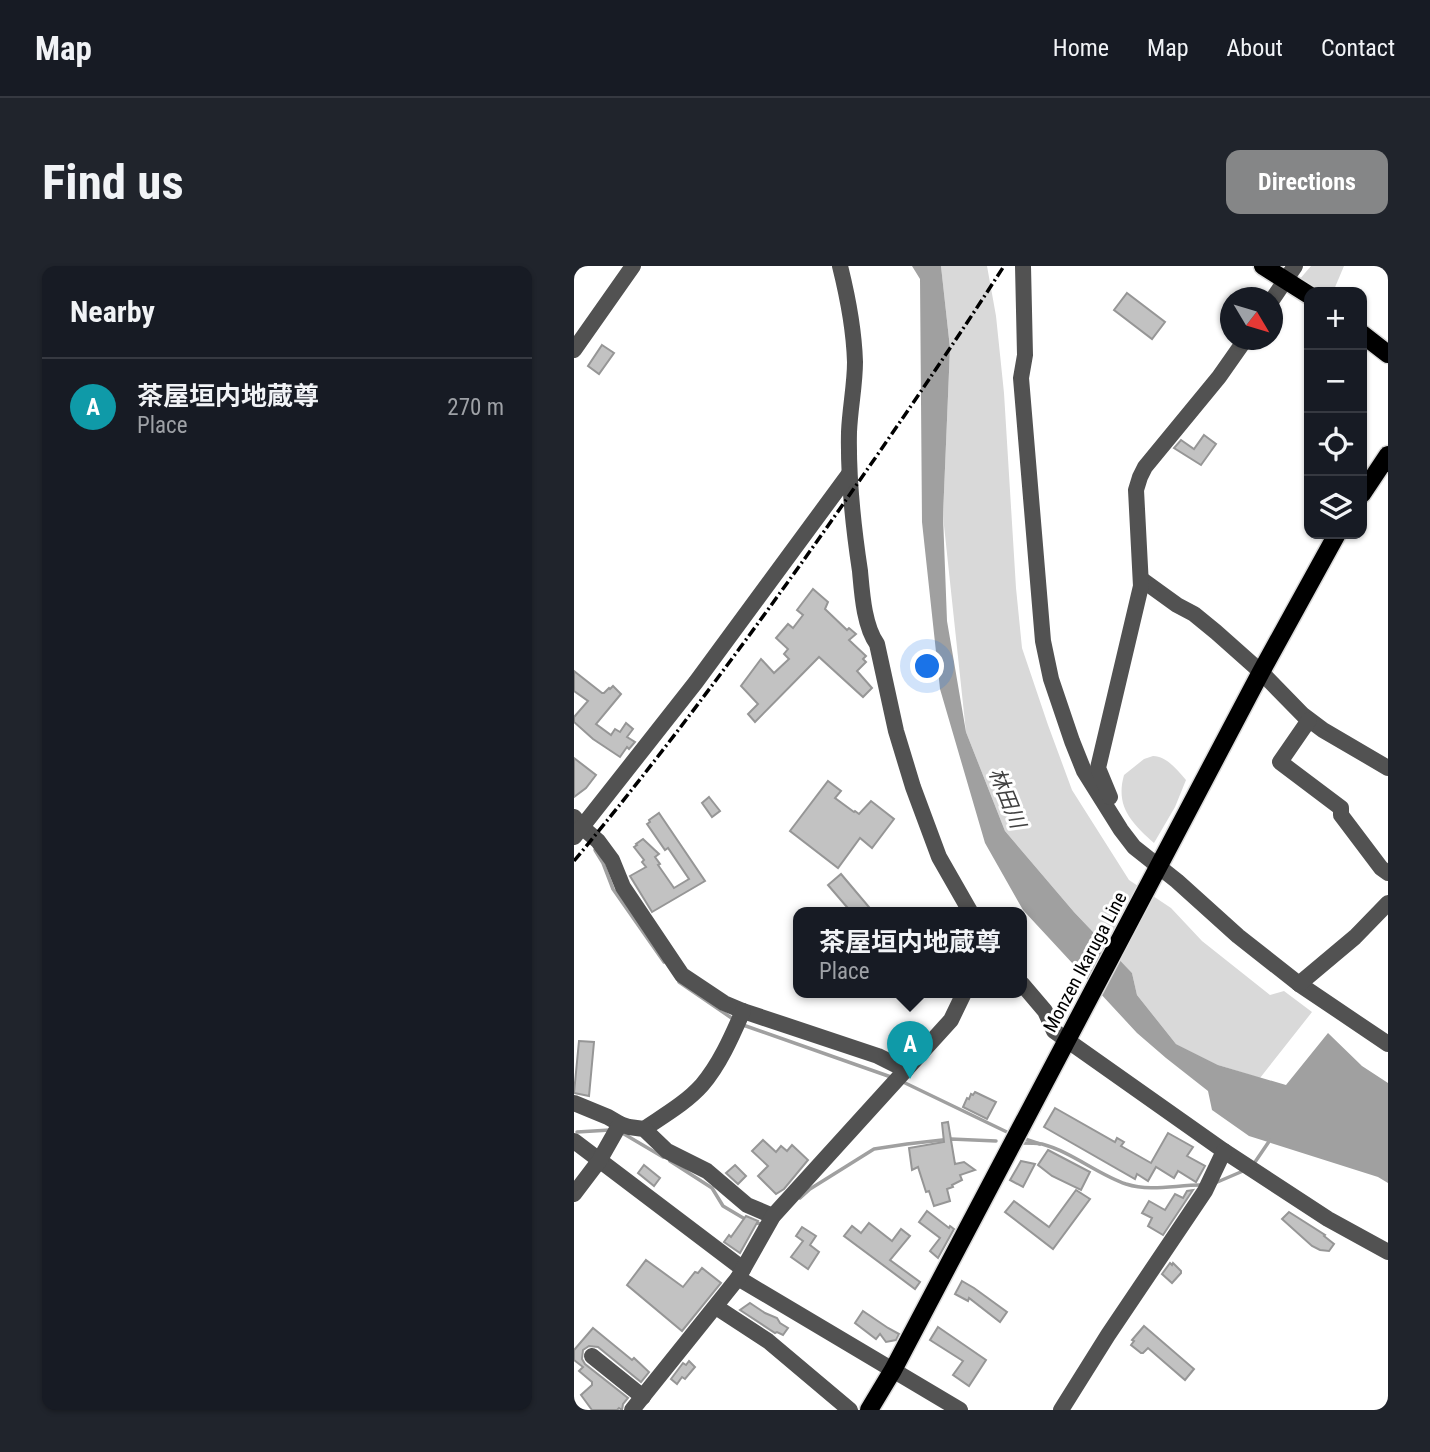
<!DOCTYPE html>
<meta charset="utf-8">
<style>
:root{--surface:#171b24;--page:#20242c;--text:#f1f3f6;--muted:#9ea1a6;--line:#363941;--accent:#858687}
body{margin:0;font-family:"Roboto Condensed","Noto Sans JP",sans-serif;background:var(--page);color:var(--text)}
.controls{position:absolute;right:21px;top:21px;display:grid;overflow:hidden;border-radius:14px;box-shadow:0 2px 5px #0004}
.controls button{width:63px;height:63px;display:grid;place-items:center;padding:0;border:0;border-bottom:2px solid var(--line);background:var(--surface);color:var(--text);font:35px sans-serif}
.compass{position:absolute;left:646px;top:21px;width:63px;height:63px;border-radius:50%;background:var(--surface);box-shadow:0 2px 5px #0004;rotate:128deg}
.you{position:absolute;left:354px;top:401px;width:24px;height:24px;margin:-18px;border:5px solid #fff;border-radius:50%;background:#1a73e8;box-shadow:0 0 0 10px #1a73e833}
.badge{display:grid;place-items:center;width:46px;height:46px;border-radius:50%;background:var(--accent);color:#fff;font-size:23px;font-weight:700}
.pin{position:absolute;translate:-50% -58px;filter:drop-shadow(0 2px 4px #0008)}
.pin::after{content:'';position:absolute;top:37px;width:24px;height:21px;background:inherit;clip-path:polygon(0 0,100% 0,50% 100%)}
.popup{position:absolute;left:219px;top:641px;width:234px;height:91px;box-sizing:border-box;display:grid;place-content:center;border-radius:14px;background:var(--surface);filter:drop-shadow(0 2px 5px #0005);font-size:23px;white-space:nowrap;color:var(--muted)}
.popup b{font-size:26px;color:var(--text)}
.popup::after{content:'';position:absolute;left:50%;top:100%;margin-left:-14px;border:14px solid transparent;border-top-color:var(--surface)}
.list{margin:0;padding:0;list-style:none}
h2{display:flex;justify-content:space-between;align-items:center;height:91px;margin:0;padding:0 28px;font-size:30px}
h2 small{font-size:23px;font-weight:400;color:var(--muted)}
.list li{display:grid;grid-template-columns:46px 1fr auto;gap:21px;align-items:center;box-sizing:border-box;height:98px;padding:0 28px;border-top:2px solid var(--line)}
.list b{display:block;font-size:26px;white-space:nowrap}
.list p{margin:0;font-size:23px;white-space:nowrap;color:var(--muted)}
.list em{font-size:23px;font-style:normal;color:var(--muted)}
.icon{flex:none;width:38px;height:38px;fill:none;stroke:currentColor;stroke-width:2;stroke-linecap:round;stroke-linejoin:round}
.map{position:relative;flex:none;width:814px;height:1144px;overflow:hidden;border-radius:14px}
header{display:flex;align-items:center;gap:42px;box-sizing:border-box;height:98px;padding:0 35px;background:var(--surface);border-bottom:2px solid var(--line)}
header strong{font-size:33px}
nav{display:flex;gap:38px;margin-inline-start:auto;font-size:24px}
.intro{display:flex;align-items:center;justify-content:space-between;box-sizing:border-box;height:168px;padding:0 42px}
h1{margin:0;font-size:49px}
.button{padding:18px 32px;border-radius:14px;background:var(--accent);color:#fff;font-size:24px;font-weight:700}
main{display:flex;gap:42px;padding:0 42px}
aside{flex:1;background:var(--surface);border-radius:14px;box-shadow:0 2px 5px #0004}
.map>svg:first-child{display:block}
.green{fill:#d9d9d9}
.water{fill:#a0a0a0}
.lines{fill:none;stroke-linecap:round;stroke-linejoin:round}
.stream{stroke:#a0a0a0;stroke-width:3.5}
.building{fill:#c2c2c2;stroke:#969696;stroke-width:2}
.major-casing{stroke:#dbdbdb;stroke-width:21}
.minor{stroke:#525252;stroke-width:16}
.major{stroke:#000;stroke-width:18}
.rail{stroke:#000;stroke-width:3.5;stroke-dasharray:10 3.5 2 3.5;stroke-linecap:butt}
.labels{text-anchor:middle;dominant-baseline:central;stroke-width:6;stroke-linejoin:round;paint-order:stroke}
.street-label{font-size:19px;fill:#000;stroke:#fff}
.water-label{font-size:21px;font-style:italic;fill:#414141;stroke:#fff}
</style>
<header>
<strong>Map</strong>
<nav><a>Home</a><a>Map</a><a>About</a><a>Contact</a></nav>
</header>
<div class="intro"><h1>Find us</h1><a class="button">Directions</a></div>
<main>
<aside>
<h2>Nearby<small></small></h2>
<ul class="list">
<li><span class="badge" style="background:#0f9aa8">A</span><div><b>茶屋垣内地蔵尊</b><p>Place</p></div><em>270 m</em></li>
</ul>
</aside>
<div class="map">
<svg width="814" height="1144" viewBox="0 0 814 1144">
<rect width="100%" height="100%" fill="#fff"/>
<g class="green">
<polygon points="367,0 413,0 422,50 430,127 442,322 448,382 474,459 498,524 555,614 597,642 628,675 696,729 710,725 738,746 686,812 644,799 602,778 563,729 558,707 500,646 431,565 392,466 369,250 376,82"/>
<polygon points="737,0 770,0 759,26 743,26 725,14"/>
<path d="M 579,490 C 594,491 602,503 612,514 L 601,541 L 580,577 C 558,557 541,541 550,509 L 570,493 Z"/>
</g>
<polygon class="water" points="338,0 367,0 376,82 369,250 373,355 392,466 431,565 500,646 558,707 563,729 602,778 644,799 712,819 754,767 788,800 814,817 814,917 804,911 675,870 638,844 634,825 592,792 563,767 449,644 411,577 366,423 348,256 346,13"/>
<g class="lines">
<g class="stream">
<polyline points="21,584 29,597 39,623 90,696"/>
<polyline points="105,716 159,753"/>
<polyline points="169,759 317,811"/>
<polyline points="327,815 437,868"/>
<polyline points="3,866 36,864"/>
<polyline points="50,868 89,891"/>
<polyline points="448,872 466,878"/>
<path d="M 447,877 C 454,877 461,877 468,878 C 498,886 523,908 552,918 C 577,926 601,919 627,919"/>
<polyline points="96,895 138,922 149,940 176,956 188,958"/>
<polyline points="679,899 696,874"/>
<polyline points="641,917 669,905"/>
<polyline points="226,932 236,923 300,883 333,878 377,873 422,875"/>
</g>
</g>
<g class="building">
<polygon points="553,27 591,56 578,73 540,44"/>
<polygon points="28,79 40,87 25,108 14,100"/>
<polygon points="630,169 642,178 627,199 600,182 607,174 620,183"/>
<polygon points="239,323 254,336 251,343 273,364 275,362 282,368 275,374 292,390 289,393 292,396 283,405 298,422 289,431 245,391 181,456 174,448 184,438 167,420 187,393 200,407 215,393 210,388 214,383 202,372 214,358 219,362 229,349 223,344"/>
<polygon points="0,405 28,427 30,427 35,422 36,423 39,420 47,428 22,458 37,469 41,463 46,466 52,457 59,463 53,471 61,476 55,483 53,481 46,491 19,473 0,456 0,451 14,435 0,425"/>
<polygon points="0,492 22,509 12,522 0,531"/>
<polygon points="254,515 267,525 261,532 280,546 281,545 285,548 297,535 320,553 298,582 286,572 264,602 216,565"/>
<polygon points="135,531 146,545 138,551 128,537"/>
<polygon points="85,547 131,615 78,646 56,610 72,601 68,596 70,594 60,581 63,579 62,578 69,573 85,588 81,591 86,598 84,599 100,622 115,613 94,582 91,584 73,558 76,556 75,554"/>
<polygon points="267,608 300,647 278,647 254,619"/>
<polygon points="5,775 20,776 15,830 0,827"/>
<polygon points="401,826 422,836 413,853 389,841 393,832 395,833 397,828 399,829"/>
<polygon points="481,842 541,876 543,872 550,876 547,880 577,897 594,867 619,881 613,890 631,900 622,916 604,905 600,912 582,901 574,915 563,908 561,913 470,861"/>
<polygon points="374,856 381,898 390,896 401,904 386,909 388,914 378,919 379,921 373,923 376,935 360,940 355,925 352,926 344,901 338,904 335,882 370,876 368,857"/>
<polygon points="189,874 202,886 207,880 213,885 218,879 234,894 210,923 202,928 184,910 194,900 178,885"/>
<polygon points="474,884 516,906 507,924 478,910 464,899"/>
<polygon points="447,895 461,898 449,921 436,914"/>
<polygon points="70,899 86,912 80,920 64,907"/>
<polygon points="161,899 172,910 164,918 152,907"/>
<polygon points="502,924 516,933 479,983 431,946 440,935 475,961"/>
<polygon points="619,924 589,969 574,960 578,952 568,947 575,935 591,944 601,928 609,932 613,925"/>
<polygon points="353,945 375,962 376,960 380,963 364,992 356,985 366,972 345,956"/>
<polygon points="715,946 751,969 750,970 760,978 755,985 746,984 738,980 708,953"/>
<polygon points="172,950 184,955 166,987 150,976 155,969 157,971"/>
<polygon points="295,957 318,975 327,963 336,970 316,994 346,1016 341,1023 270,970 278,960 287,967"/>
<polygon points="228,961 242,970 236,979 245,986 234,1003 217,991 229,975 222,970"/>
<polygon points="72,994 109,1021 121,1006 124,1007 128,1002 147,1017 108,1065 53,1019"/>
<polygon points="596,997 598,999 599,997 607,1005 607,1007 598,1017 588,1008"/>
<polygon points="388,1015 400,1022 433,1046 426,1056 395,1032 394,1035 381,1028"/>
<polygon points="176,1037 191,1047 203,1052 206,1057 214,1062 209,1069 203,1066 201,1067 166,1044"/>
<polygon points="289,1045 314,1062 325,1068 322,1074 312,1076 306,1068 302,1073 281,1057"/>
<polygon points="570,1060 620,1103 611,1114 574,1082 569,1087 567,1087 557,1079 560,1075 558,1074"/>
<polygon points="364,1061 412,1094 395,1120 379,1109 389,1095 356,1074"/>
<polygon points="19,1062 58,1094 60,1092 75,1106 67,1116 24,1081 15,1080 9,1084 8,1093 11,1098 54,1132 49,1138 48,1144 45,1142 43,1144 18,1144 7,1129 18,1119 18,1116 5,1105 9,1101 0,1094 0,1084"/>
<polygon points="115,1095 121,1101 111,1113 108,1111 103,1118 97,1113 109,1097 112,1099"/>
</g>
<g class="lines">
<g class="major-casing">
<g id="major">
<polyline points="689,0 735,29"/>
<polyline points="788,68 814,88"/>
<polyline points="788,228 814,189"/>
<polyline points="295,1144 319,1104 687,406 763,268"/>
</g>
</g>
<g class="minor">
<path d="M 266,0 C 274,32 280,62 281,96 C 281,119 276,142 275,166 C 274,212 279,259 286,305 C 288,327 290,360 303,378 L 322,465 L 339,521 L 365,591 L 397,647"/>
<polyline points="449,0 451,89 447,112 469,375 477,413 498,475 510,505 547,564 560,581 603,615 664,670 725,718 814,778"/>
<polyline points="698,34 721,0"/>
<polyline points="0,84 59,0"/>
<polyline points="567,313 603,339 620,348 642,366 687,406 729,449 749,464 814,502"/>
<polyline points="735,454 706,496 767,542 767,549 807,602 814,607"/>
<polyline points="536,531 524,502 567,320 562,224 566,211 571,201 645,111 671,74"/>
<polyline points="0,551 8,561 24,575 38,594 49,621 108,709 150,737 169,745 304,790 332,804"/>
<polyline points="0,571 122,416 275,208"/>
<polyline points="448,718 471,745 480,765 650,885 754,953 814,986"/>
<polyline points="725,718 781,671 814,637"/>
<polyline points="0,837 34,851 46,858"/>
<path d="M 70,863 C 89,850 112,837 128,819 C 146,798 158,770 169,745"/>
<polyline points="0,875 169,1003"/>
<polyline points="0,928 25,895 46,858 55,861 70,863 93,885 133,905 173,939 199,950"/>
<polyline points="164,1012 386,1144"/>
<polyline points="142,1041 194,1075 276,1144"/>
<polyline points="18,1090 69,1131"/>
<polyline points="58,1144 164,1012 199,950 377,754 390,727"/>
<polyline points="487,1144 534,1069 631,925 650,885"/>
</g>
<use href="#major" class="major"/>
<path class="rail" d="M 0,595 C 88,489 171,377 251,264 C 312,177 372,90 430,0"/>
</g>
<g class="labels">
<g class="street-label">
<text transform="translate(511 696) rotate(-62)">Monzen Ikaruga Line</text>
</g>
<g class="water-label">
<text transform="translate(433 532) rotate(68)">林田川</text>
</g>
</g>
</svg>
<div class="controls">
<button>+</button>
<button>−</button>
<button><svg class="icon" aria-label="locate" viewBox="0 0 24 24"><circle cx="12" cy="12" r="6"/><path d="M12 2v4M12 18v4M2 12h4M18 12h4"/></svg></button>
<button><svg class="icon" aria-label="layers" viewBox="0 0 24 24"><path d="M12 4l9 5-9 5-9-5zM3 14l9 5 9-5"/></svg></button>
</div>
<svg class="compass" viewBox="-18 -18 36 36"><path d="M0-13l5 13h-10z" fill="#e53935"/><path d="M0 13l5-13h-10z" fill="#9ea1a6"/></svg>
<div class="you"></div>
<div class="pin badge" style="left:336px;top:813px;background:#0f9aa8">A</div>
<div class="popup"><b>茶屋垣内地蔵尊</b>Place</div>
</div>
</main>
